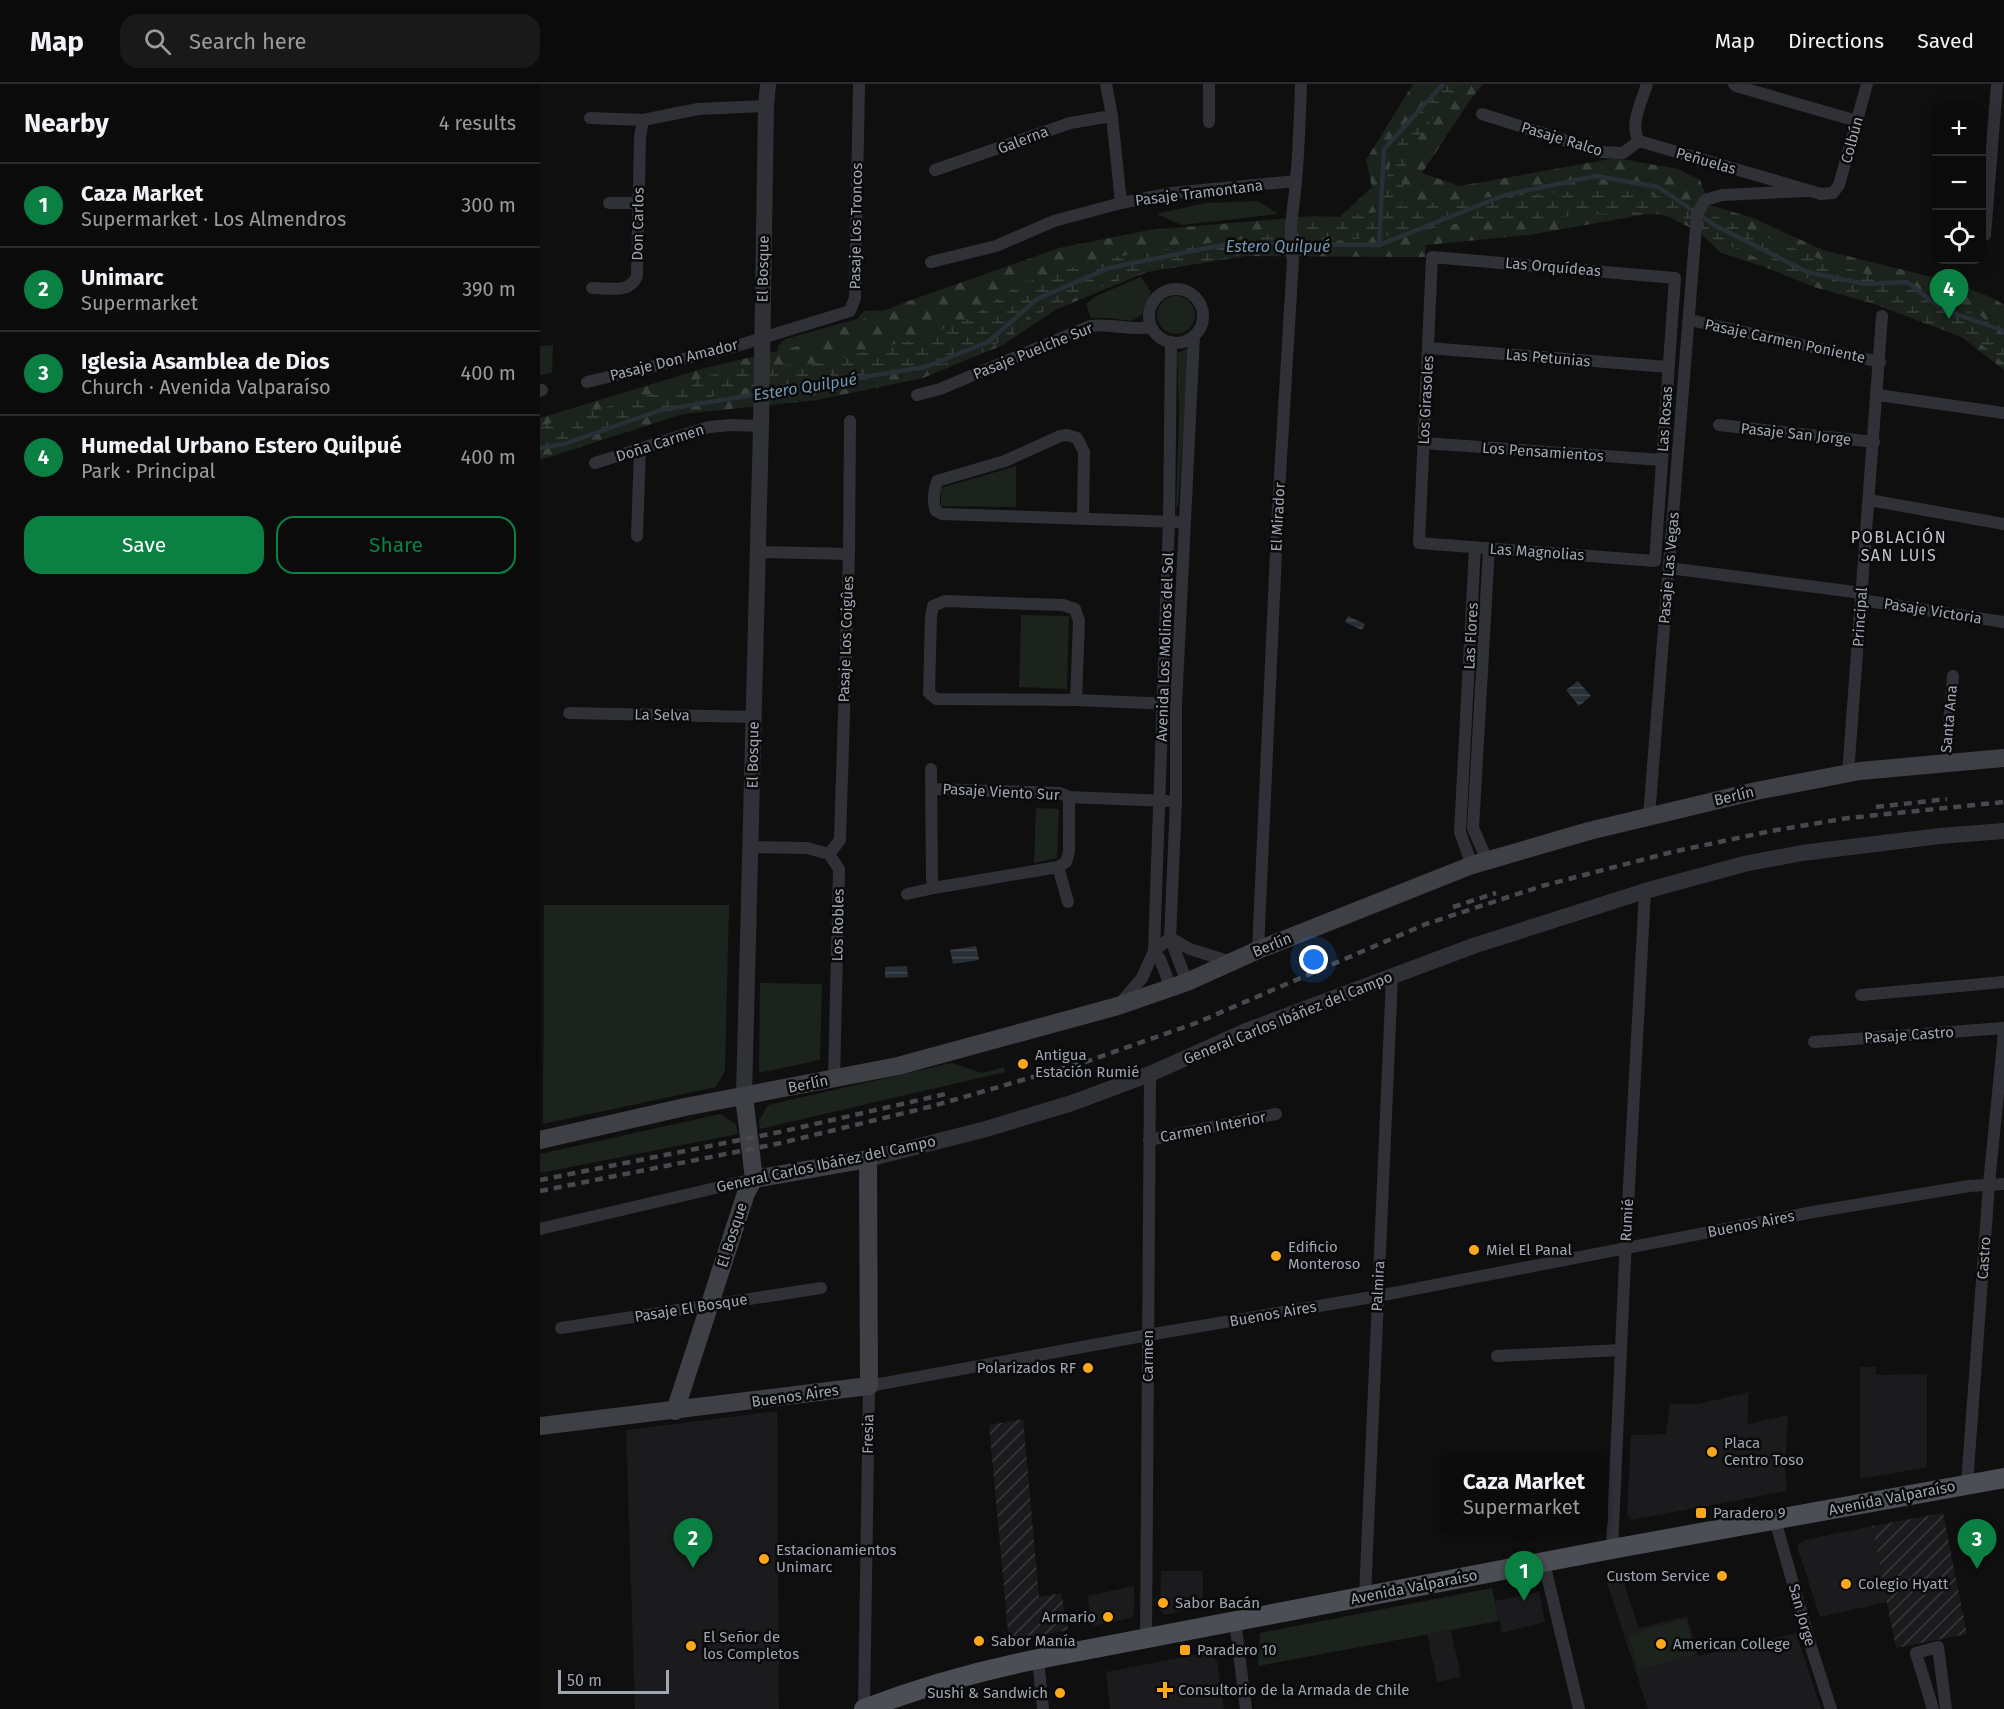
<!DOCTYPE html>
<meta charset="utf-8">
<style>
:root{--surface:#0b0b0c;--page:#19191a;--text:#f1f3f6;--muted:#9a9b9d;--line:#2b2b2d;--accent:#0b8043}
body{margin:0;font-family:"Fira Sans",sans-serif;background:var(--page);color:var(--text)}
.controls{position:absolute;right:18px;top:18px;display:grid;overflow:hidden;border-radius:12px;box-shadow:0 3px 15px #0003}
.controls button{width:54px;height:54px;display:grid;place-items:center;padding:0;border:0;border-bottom:2px solid var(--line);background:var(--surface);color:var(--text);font:30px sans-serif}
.scale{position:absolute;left:18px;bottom:15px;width:111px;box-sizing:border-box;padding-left:6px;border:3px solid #9fa6b2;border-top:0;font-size:16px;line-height:21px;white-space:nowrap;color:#9fa6b2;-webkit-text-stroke:4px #0a0a0b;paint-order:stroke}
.you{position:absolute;left:774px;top:876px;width:21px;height:21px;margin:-15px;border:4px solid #fff;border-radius:50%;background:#1a73e8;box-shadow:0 0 0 9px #1a73e833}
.badge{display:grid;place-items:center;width:39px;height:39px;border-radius:50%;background:var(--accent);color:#fff;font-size:20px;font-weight:700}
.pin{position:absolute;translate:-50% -50px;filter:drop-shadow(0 2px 3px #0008)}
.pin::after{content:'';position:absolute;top:32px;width:21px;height:18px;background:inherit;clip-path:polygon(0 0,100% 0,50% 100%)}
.popup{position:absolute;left:900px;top:1370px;width:168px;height:78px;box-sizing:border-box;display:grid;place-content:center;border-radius:12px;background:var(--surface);filter:drop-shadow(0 2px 4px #0005);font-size:20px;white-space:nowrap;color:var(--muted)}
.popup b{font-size:22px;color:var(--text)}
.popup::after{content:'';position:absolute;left:50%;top:100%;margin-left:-12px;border:12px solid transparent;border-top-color:var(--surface)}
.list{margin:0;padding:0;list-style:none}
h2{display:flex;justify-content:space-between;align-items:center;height:78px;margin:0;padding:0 24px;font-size:26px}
h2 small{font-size:20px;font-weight:400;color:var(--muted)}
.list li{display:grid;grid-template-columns:39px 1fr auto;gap:18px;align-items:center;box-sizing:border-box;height:84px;padding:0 24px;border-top:2px solid var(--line)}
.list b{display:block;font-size:22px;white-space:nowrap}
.list p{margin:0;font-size:20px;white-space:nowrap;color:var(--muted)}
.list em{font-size:20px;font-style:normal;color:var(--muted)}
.actions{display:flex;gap:12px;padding:18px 24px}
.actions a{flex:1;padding:14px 0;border:2px solid var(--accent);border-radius:18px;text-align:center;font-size:21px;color:var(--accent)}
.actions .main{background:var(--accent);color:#fff}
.icon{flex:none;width:33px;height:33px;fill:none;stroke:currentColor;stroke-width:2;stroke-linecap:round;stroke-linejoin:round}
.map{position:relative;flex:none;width:1464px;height:1625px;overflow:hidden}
header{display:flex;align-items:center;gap:36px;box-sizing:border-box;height:84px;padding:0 30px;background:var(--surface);border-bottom:2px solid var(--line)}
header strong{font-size:28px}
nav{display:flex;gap:33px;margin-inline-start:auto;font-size:21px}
.search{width:420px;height:54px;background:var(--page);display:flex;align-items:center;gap:15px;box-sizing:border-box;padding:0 21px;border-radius:18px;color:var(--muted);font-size:22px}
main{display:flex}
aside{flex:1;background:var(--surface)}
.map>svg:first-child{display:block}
.built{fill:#1b1b1d}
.industrial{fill:url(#industrial-furrows)}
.green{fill:#1b231c}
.forest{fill:url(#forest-firs)}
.wetland{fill:url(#wetland-marsh)}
.water{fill:url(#water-rules)}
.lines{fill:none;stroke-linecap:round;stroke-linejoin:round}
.stream{stroke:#273036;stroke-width:4.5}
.minor{stroke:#303136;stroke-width:12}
.tertiary{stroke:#303136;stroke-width:16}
.secondary{stroke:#3e4046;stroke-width:18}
.primary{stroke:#4c4e55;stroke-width:20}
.rail{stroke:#47494f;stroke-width:4.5;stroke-dasharray:8 6;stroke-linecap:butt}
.poi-dot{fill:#fda71a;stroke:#0a0a0b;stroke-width:2}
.labels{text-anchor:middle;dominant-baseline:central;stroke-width:5;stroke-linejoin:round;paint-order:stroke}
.street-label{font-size:15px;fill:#9fa6b2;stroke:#0a0a0b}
.poi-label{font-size:15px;fill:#9fa6b2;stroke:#0a0a0b;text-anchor:start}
.water-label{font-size:16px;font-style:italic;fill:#7297b1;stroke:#0a0a0b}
.neighbourhood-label{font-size:16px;letter-spacing:1.5px;fill:#c0c5ce;stroke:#0a0a0b}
</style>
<header>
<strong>Map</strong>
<div class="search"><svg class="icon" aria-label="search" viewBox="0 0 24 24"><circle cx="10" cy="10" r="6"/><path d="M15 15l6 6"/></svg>Search here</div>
<nav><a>Map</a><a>Directions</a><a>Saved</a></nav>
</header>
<main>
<aside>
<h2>Nearby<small>4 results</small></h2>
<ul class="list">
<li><span class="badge">1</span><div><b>Caza Market</b><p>Supermarket · Los Almendros</p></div><em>300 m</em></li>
<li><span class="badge">2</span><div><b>Unimarc</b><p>Supermarket</p></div><em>390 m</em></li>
<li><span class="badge">3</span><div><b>Iglesia Asamblea de Dios</b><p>Church · Avenida Valparaíso</p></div><em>400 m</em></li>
<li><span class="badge">4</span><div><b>Humedal Urbano Estero Quilpué</b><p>Park · Principal</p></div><em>400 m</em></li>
</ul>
<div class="actions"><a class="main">Save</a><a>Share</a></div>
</aside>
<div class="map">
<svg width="1464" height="1625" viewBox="0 0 1464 1625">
<defs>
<pattern id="industrial-furrows" width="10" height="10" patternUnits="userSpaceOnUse" patternTransform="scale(1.5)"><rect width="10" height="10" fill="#1b1b1d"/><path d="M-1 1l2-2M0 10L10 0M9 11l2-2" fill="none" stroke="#39393b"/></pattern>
<pattern id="forest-firs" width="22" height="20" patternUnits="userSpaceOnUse" patternTransform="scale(1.5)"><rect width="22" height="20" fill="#1b231c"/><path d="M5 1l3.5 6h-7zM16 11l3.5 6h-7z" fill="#39403b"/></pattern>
<pattern id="wetland-marsh" width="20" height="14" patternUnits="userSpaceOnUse" patternTransform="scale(1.5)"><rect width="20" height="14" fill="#1b231c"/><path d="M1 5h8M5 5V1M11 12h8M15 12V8" fill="none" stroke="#39403b"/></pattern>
<pattern id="water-rules" width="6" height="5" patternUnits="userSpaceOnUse" patternTransform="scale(1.5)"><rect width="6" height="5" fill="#273036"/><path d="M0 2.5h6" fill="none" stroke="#434b51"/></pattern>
</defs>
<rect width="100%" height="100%" fill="#0f0f10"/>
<g class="built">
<polygon points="1320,1283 1336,1283 1336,1291 1387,1290 1387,1383 1320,1395"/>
<polygon points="1209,1308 1207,1340 1248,1331 1245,1382 1247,1407 1091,1436 1087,1430 1091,1351 1126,1350 1130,1320 1158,1320"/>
<polygon points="237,1327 239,1625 95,1625 86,1346"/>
<polygon points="1332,1442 1347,1518 1280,1533 1257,1462 1264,1456"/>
<polygon points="621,1487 663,1487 663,1522 625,1531 620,1526"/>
<polygon points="1081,1491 1099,1544 1147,1532 1158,1572 1256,1549 1281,1625 1108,1625 1065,1493"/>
<polygon points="594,1502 594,1529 591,1534 553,1542 547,1512"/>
<polygon points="999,1508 1005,1538 962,1549 955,1517"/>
<polygon points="911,1546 921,1593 897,1598 887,1550"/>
<polygon points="669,1568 677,1578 684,1625 570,1625 566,1588"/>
</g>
<g class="industrial">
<polygon points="483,1335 499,1513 521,1509 528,1546 469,1558 449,1341"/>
<polygon points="1403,1429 1427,1550 1356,1564 1332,1442"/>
</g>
<g class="green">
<polygon points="718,117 738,130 642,141 616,130 666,119"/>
<polygon points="601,193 611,208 604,229 592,237 567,234 551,234 546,220 556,212"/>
<circle cx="636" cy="231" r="19"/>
<polygon points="353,226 237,277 238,262 245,255 317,235 324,227"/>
<polygon points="13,261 12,289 0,291 0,262"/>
<polygon points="649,264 638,423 636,423 639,331 637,269"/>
<polygon points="476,382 476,423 401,422 401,404"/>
<polygon points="481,531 529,532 527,605 479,603"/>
<polygon points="496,724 519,725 517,774 494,779"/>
<polygon points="4,821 189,821 185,987 176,1003 3,1040"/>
<polygon points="220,899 282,900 280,976 219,989"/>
<polygon points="412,979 442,989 464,983 465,988 220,1045 219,1037 228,1021"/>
<polygon points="180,1030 196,1040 198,1050 0,1089 0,1070"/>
<polygon points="952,1504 959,1537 718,1582 720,1549"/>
<polygon points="1145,1535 1155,1570 1098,1586 1088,1551"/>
</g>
<polygon class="forest" points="873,0 943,0 930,16 882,89 920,102 1076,74 1138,85 1160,96 1170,121 1213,134 1283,166 1408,197 1453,214 1464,221 1464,286 1420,252 1353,225 1274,203 1222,182 1181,169 1159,148 1119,128 989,151 886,161 885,173 706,172 607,188 517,225 463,261 383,294 277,316 143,330 0,376 0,334 165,284 255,263 363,219 519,164 609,146 773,132 800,133 832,103 826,76"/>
<path class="wetland" d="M 903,0 L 921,0 C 904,21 876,51 867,77 C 862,92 863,108 862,123 L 911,116 L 1036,107 L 1099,107 L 1144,119 L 1280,175 L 1365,203 L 1441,232 L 1464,254 L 1464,279 L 1442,261 L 1245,186 L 1171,154 L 1143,133 L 1091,128 L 971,137 L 925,138 L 866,149 L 787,158 L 611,186 L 568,200 L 488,234 L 449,266 L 373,289 L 204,304 L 128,324 L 41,356 L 0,367 L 0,342 L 99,314 L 172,291 L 209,283 L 282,279 L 370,256 L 425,237 L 480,200 L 560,175 L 737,149 L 783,136 L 842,127 C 845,107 847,84 855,66 C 866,42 886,20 903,0 Z"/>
<g class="water">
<polygon points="808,532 825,540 822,546 805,538"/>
<polygon points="1038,597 1051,612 1039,622 1026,606"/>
<polygon points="436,862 439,876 413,880 410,866"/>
<polygon points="367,882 368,893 345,894 345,883"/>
</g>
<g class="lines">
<g class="stream">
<polyline points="839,161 844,65 903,0"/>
<polyline points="0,364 24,360 121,326 385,283 448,258 497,215 569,184 687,160 839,161 965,111 1056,92 1118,103 1176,142 1267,188 1325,200 1367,198 1402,225 1461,246 1464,249"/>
</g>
<g class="minor">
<polyline points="566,0 572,32 581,119"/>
<path d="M 1107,0 C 1102,17 1089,41 1099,57 L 1281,110 L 1293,109 L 1299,101 L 1327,0"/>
<polyline points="1194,0 1196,2 1317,37"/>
<polyline points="942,30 1061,68 1083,69 1099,57"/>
<polyline points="50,34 103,36 158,25 226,22"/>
<polyline points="669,38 669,0"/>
<polyline points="395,86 530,39 572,32"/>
<polyline points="69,119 98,119"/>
<polyline points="1445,151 1457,0"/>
<polygon points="892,173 1135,194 1115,477 879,459"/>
<polyline points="391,178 456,162 514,137 581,119 632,109 756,97"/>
<path d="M 52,204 C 69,204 90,210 97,192 L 100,53 L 103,36"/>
<circle cx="636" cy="232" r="27"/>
<polyline points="1150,236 1340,278"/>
<polyline points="888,264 1128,283"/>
<polyline points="47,298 193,263 310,227 315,214 319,0"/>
<polyline points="0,307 2,306"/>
<path d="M 377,311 L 400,305 L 550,242 C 571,239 591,247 611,243"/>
<polyline points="1338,311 1464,329"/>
<polyline points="1179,341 1334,358"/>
<polyline points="884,359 1122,376"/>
<polyline points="55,379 169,343 191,341 221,342"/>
<polyline points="1329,416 1464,440"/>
<path d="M 543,434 L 544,368 L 537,354 L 527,351 L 520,352 L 465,377 L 397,397 C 394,407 392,418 396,427 L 402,430 L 637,438"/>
<polyline points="97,452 100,365"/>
<polyline points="217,468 309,470"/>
<polyline points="1129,484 1322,509"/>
<polyline points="1321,516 1464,538"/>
<polygon points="405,517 523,521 535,525 539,537 536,616 396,615 389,609 391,533 393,522"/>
<polyline points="536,616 631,620"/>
<polyline points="29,629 214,633"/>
<polyline points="1406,678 1413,592"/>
<polyline points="391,685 392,794 394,804 518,783 526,778 529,768 529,713 520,709 392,705"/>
<polyline points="1308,690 1342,232"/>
<polyline points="529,713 627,717"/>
<polyline points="1109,732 1157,130 1165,116 1182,111 1267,107"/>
<polyline points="211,763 267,764 289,770 299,785 294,995"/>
<polyline points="289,770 300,756 309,470 310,337"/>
<polyline points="947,776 933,744 949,464"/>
<polyline points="932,781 920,748 935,463"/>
<polyline points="518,783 528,818"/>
<polyline points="367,810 394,804"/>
<path d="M 718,866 L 738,424 L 753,176 C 747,151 754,123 756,97 C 759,65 760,32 761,0"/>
<polyline points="647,898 630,854 636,717 636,621 654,252"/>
<polyline points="631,904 620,875 614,867 629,437 631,258"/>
<polyline points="1321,911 1464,898"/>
<polyline points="579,921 602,894 614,867 630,854 650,865 691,878"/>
<polyline points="1274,958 1464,944"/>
<polyline points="609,1056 736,1030"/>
<polyline points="0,1145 214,1095"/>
<polyline points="21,1244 281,1204"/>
<polyline points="957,1272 1081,1266"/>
<polyline points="1427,1400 1449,1100 1464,948"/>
<polyline points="1235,1436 1271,1563 1291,1625"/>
<polyline points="1072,1465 1085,1176 1105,807"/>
<polyline points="1004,1479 1039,1625"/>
<polyline points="825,1512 852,893"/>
<polyline points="695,1537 706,1625"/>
<polyline points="606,1555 610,990"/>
<polyline points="498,1575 503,1625"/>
<polyline points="324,1625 329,1302 608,1251 838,1212 1273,1128 1429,1102 1464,1100"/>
<polyline points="1393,1625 1376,1569 1398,1563 1406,1625"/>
</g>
<g class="tertiary">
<polyline points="204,1012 221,342 226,22 228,0"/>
<polyline points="328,1075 446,1045 532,1019 610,990 706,947 933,862 1105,807 1204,780 1262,769 1400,752 1464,747"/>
</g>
<g class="secondary">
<polyline points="0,1056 145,1023 358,982 578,922 647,898 718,866 932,781 1049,747 1216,707 1320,687 1464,674"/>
<polyline points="135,1327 206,1109 214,1095 204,1012"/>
<polyline points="0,1342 329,1302 328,1075 214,1095"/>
</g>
<path class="primary" d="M 324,1625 C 381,1603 438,1587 498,1575 L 1072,1465 L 1464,1394"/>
<g class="rail">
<polyline points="1336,723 1407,715"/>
<polyline points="913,823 956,809"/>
<polyline points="0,1096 240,1048 410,1009"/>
<polyline points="0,1107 241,1059 393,1022 548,977 656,939 886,840 1002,802 1132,768 1231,747 1308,734 1464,718"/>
</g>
</g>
<g class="poi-dot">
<circle cx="483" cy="980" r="6"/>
<circle cx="934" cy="1166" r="6"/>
<circle cx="736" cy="1172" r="6"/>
<circle cx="548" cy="1284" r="6"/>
<circle cx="1172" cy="1368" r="6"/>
<rect x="1155" y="1423" width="12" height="12" rx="3"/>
<circle cx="224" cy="1475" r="6"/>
<circle cx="1182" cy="1492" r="6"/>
<circle cx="1306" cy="1500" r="6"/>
<circle cx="623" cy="1519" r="6"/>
<circle cx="568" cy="1533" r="6"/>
<circle cx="439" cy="1557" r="6"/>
<circle cx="1121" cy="1560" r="6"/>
<circle cx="151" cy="1562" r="6"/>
<rect x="639" y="1560" width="12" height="12" rx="3"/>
<path d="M622 1597h6v6h6v6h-6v6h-6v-6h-6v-6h6z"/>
<circle cx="520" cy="1609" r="6"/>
</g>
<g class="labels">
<g class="street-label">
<text transform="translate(1022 55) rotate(17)">Pasaje Ralco</text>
<text transform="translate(483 56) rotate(-21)">Galerna</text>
<text transform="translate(1312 56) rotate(-75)">Colbún</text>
<text transform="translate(1166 77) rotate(16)">Peñuelas</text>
<text transform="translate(659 109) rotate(-7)">Pasaje Tramontana</text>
<text transform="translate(98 140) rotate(-89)">Don Carlos</text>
<text transform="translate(316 142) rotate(-89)">Pasaje Los Troncos</text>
<text transform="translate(1013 183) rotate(5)">Las Orquídeas</text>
<text transform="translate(223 185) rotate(-89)">El Bosque</text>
<text transform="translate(1245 257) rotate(12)">Pasaje Carmen Poniente</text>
<text transform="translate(493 267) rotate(-22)">Pasaje Puelche Sur</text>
<text transform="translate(1008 274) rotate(5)">Las Petunias</text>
<text transform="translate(134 276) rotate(-14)">Pasaje Don Amador</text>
<text transform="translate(886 316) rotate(-87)">Los Girasoles</text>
<text transform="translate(1125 335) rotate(-86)">Las Rosas</text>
<text transform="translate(1256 350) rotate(6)">Pasaje San Jorge</text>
<text transform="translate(120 359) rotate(-18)">Doña Carmen</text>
<text transform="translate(1003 368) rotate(4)">Los Pensamientos</text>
<text transform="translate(738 433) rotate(-87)">El Mirador</text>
<text transform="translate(997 468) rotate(4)">Las Magnolias</text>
<text transform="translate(1129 484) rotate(-85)">Pasaje Las Vegas</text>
<text transform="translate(1393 527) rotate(9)">Pasaje Victoria</text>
<text transform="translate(1320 533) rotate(-86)">Principal</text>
<text transform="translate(931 552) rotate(-87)">Las Flores</text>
<text transform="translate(306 555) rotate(-88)">Pasaje Los Coigûes</text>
<text transform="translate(625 563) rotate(-88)">Avenida Los Molinos del Sol</text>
<text transform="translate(122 631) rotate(1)">La Selva</text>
<text transform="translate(1409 635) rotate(-85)">Santa Ana</text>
<text transform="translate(213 671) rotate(-89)">El Bosque</text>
<text transform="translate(461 708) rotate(3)">Pasaje Viento Sur</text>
<text transform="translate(1194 712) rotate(-13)">Berlín</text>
<text transform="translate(298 841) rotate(-89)">Los Robles</text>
<text transform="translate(732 861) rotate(-22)">Berlín</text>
<text transform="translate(748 934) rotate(-22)">General Carlos Ibáñez del Campo</text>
<text transform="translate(1369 951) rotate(-4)">Pasaje Castro</text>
<text transform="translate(268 1000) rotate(-11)">Berlín</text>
<text transform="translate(673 1043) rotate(-11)">Carmen Interior</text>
<text transform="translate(286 1080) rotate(-12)">General Carlos Ibáñez del Campo</text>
<text transform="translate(1087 1136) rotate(-87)">Rumié</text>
<text transform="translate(1211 1140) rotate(-11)">Buenos Aires</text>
<text transform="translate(192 1151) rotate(-72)">El Bosque</text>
<text transform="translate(1444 1174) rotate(-86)">Castro</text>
<text transform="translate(838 1202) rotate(-87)">Palmira</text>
<text transform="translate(151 1224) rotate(-9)">Pasaje El Bosque</text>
<text transform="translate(733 1230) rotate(-10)">Buenos Aires</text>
<text transform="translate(608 1272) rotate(-90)">Carmen</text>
<text transform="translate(255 1312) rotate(-8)">Buenos Aires</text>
<text transform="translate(328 1350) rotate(-89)">Fresia</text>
<text transform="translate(1352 1414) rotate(-11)">Avenida Valparaíso</text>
<text transform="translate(874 1503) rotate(-11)">Avenida Valparaíso</text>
<text transform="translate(1262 1531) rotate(74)">San Jorge</text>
</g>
<g class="poi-label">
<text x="495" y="971">Antigua<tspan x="495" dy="17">Estación Rumié</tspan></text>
<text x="748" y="1163">Edificio<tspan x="748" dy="17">Monteroso</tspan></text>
<text x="946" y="1166">Miel El Panal</text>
<text x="536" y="1284" text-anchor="end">Polarizados RF</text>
<text x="1184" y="1359">Placa<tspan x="1184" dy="17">Centro Toso</tspan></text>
<text x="1173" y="1429">Paradero 9</text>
<text x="236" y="1466">Estacionamientos<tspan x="236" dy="17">Unimarc</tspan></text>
<text x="1170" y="1492" text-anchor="end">Custom Service</text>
<text x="1318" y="1500">Colegio Hyatt</text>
<text x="635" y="1519">Sabor Bacán</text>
<text x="556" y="1533" text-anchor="end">Armario</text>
<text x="163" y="1553">El Señor de<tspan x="163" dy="17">los Completos</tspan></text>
<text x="451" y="1557">Sabor Manía</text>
<text x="1133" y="1560">American College</text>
<text x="657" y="1566">Paradero 10</text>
<text x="638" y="1606">Consultorio de la Armada de Chile</text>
<text x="508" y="1609" text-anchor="end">Sushi &amp; Sandwich</text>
</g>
<g class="water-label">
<text x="738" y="162">Estero Quilpué</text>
<text transform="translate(265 303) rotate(-9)">Estero Quilpué</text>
</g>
<g class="neighbourhood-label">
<text x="1359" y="453">POBLACIÓN<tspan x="1359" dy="18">SAN LUIS</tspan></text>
</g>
</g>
</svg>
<div class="controls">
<button>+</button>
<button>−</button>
<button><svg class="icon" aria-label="locate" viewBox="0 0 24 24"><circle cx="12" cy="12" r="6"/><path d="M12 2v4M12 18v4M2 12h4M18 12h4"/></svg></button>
</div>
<div class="scale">50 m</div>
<div class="you"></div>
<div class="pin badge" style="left:984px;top:1517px">1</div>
<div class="popup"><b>Caza Market</b>Supermarket</div>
<div class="pin badge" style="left:153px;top:1484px">2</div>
<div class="pin badge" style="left:1437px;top:1485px">3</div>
<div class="pin badge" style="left:1409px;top:235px">4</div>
</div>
</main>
